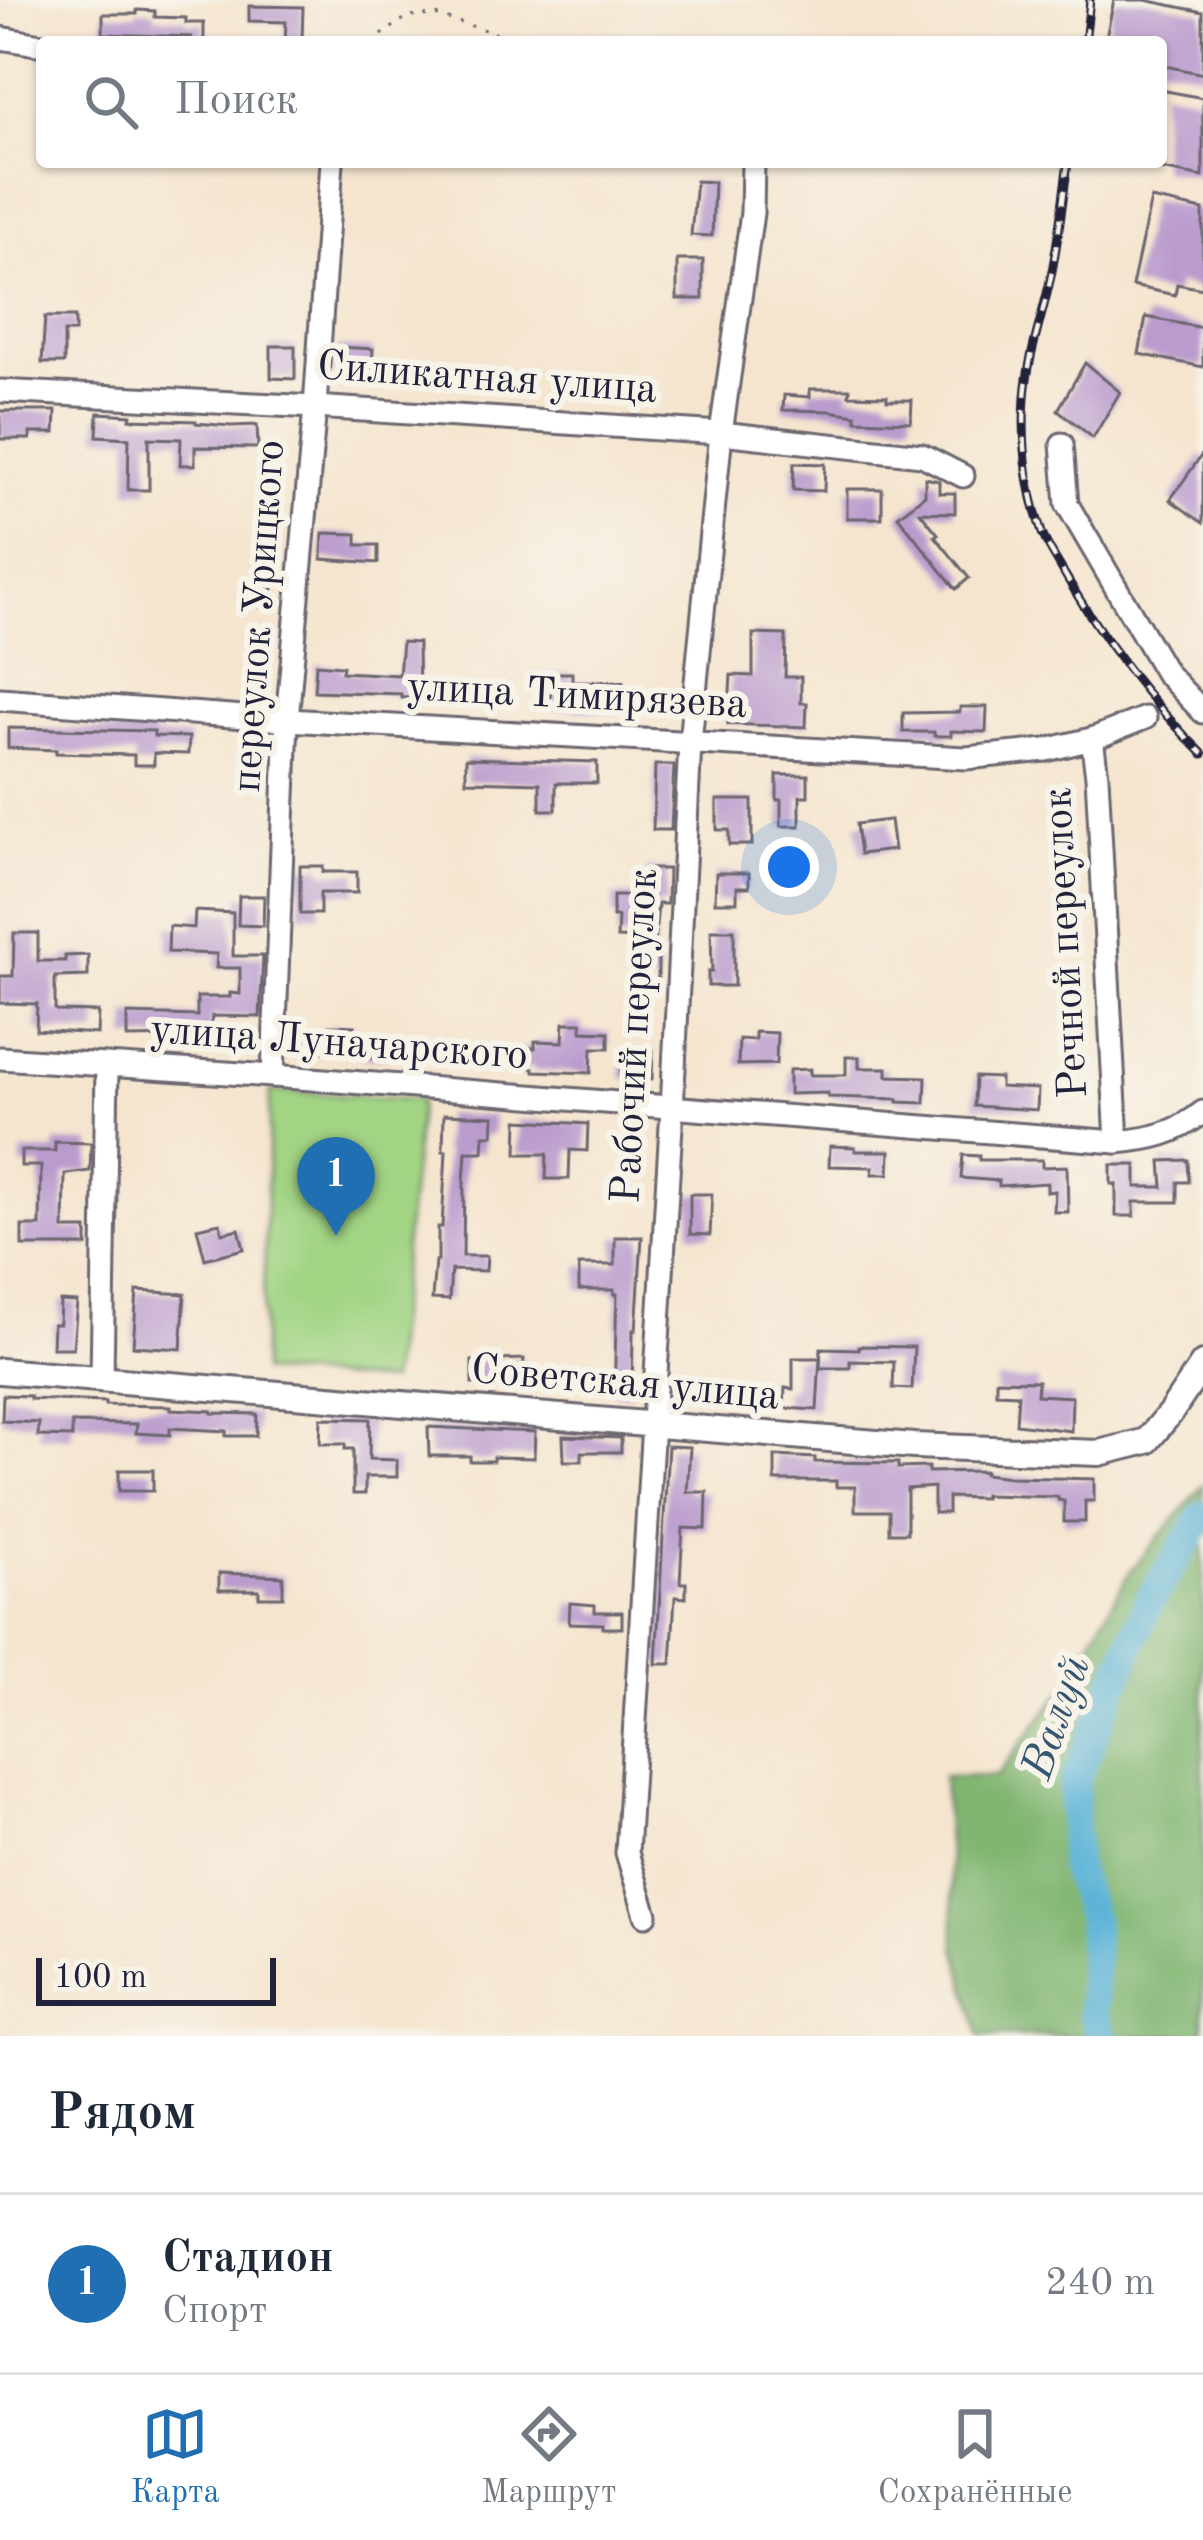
<!DOCTYPE html>
<html lang="ru">
<meta charset="utf-8">
<style>
:root{--surface:#fff;--page:#f6f6f7;--text:#1f2937;--muted:#747a83;--line:#e0e1e3;--accent:#1f6fb2}
body{margin:0;font-family:"Old Standard TT",serif;background:var(--page);color:var(--text)}
.scale{position:absolute;left:36px;bottom:30px;width:240px;box-sizing:border-box;padding-left:12px;border:6px solid #22223b;border-top:0;font-size:33px;line-height:42px;white-space:nowrap;color:#22223b;-webkit-text-stroke:9px #f7f3e8;paint-order:stroke}
.you{position:absolute;left:789px;top:867px;width:42px;height:42px;margin:-30px;border:9px solid #fff;border-radius:50%;background:#1a73e8;box-shadow:0 0 0 18px #1a73e833}
.badge{display:grid;place-items:center;width:78px;height:78px;border-radius:50%;background:var(--accent);color:#fff;font-size:39px;font-weight:700}
.pin{position:absolute;translate:-50% -99px;filter:drop-shadow(0 3px 6px #0008)}
.pin::after{content:'';position:absolute;top:63px;width:42px;height:36px;background:inherit;clip-path:polygon(0 0,100% 0,50% 100%)}
.list{margin:0;padding:0;list-style:none}
h2{display:flex;justify-content:space-between;align-items:center;height:156px;margin:0;padding:0 48px;font-size:51px}
h2 small{font-size:39px;font-weight:400;color:var(--muted)}
.list li{display:grid;grid-template-columns:78px 1fr auto;gap:36px;align-items:center;box-sizing:border-box;height:180px;padding:0 48px;border-top:3px solid var(--line)}
.list b{display:block;font-size:45px;white-space:nowrap}
.list p{margin:0;font-size:39px;white-space:nowrap;color:var(--muted)}
.list em{font-size:39px;font-style:normal;color:var(--muted)}
.icon{flex:none;width:66px;height:66px;fill:none;stroke:currentColor;stroke-width:2;stroke-linecap:round;stroke-linejoin:round}
.map{position:relative;flex:none;width:1203px;height:2036px;overflow:hidden}
.search{position:absolute;background:var(--surface);box-shadow:0 3px 9px #0004;left:36px;right:36px;top:36px;height:132px;display:flex;align-items:center;gap:30px;box-sizing:border-box;padding:0 42px;border-radius:12px;color:var(--muted);font-size:45px}
.sheet{height:336px;background:var(--surface)}
nav{display:flex;justify-content:space-around;align-items:center;box-sizing:border-box;height:168px;border-top:3px solid var(--line);background:var(--surface);font-size:33px;color:var(--muted)}
nav a{display:grid;justify-items:center;gap:6px}
nav .on{color:var(--accent)}
.map>svg:first-child{display:block}
.green{fill:#a2d484;stroke:#627b60;stroke-width:3}
.forest{fill:#81b672;stroke:#526c56;stroke-width:3}
.lines{fill:none;stroke-linecap:round;stroke-linejoin:round}
.river{stroke:#5ab3d7;stroke-width:30}
.building{fill:#ba9bce}
.minor-casing{stroke:#6c666f;stroke-width:27}
.major-casing{stroke:#6c666f;stroke-width:30}
.path{stroke:#6c666f;stroke-width:3;stroke-dasharray:3 9;stroke-linecap:butt}
.minor{stroke:#fff;stroke-width:21}
.major{stroke:#fff;stroke-width:24}
.rail-casing{stroke:#22223b;stroke-width:9}
.rail{stroke:#f7f3e8;stroke-width:4.5;stroke-dasharray:14;stroke-linecap:butt}
.labels{text-anchor:middle;dominant-baseline:central;stroke-width:12;stroke-linejoin:round;paint-order:stroke}
.street-label{font-size:42px;fill:#22223b;stroke:#f7f3e8}
.water-label{font-size:45px;font-style:italic;fill:#365572;stroke:#f7f3e8}
</style>
<div class="map">
<svg width="1203" height="2036" viewBox="0 0 1203 2036">
<rect width="100%" height="100%" fill="#f7f3e8"/>
<filter id="ink" filterUnits="userSpaceOnUse"><feTurbulence type="fractalNoise" baseFrequency=".00833" numOctaves="2"/><feDisplacementMap in="SourceGraphic" scale="24" xChannelSelector="R" yChannelSelector="G"/><feConvolveMatrix kernelMatrix="1 2 1 2 8 2 1 2 1" color-interpolation-filters="sRGB"/></filter>
<filter id="wash" filterUnits="userSpaceOnUse"><feTurbulence type="fractalNoise" baseFrequency=".004" numOctaves="4" result="noise"/><feDisplacementMap in="SourceGraphic" scale="48" xChannelSelector="R" yChannelSelector="G"/><feGaussianBlur stdDeviation="2.7" result="paint"/><feColorMatrix in="noise" values="0 0 0 0 0 0 0 0 0 0 0 0 0 0 0 0 0 1.4 0 .05"/><feComposite in="paint" operator="in"/></filter>
<g filter="url(#wash)">
<rect width="100%" height="100%" fill="#f5e5cf"/>
<polygon class="green" points="270,1091 420,1100 390,1382 261,1372"/>
<polygon class="forest" points="1203,1486 1203,2036 980,2036 956,1948 943,1777 997,1776 1064,1688 1131,1570"/>
<g class="lines">
<polyline class="river" points="1102,2036 1093,2014 1092,1920 1073,1864 1074,1782 1150,1600 1203,1516"/>
</g>
<g id="blocks">
<g class="building">
<polygon points="1114,0 1145,0 1203,12 1203,74 1161,65 1161,42 1105,42"/>
<polygon points="249,6 303,7 302,42 285,42 286,22 249,21"/>
<polygon points="137,10 155,11 155,17 186,18 186,23 204,23 204,42 191,42 191,37 103,34 103,14 137,14"/>
<polygon points="1161,90 1203,98 1203,177 1161,169"/>
<polygon points="696,181 714,182 712,236 691,235"/>
<polygon points="1151,199 1203,210 1203,289 1177,284 1175,295 1132,286"/>
<rect x="677" y="260" width="26" height="39"/>
<polygon points="45,317 75,317 75,332 64,332 64,363 42,363"/>
<polygon points="1146,317 1203,328 1203,367 1139,354"/>
<polygon points="271,346 295,346 295,379 271,378"/>
<polygon points="338,347 373,349 371,384 336,382"/>
<polygon points="1085,363 1120,392 1093,438 1058,410"/>
<polygon points="810,389 850,389 849,395 887,396 887,400 912,400 911,422 856,420 856,415 829,411 783,410 784,395 810,397"/>
<polygon points="0,411 56,411 55,433 30,433 30,439 0,439"/>
<polygon points="98,413 131,415 130,419 196,421 196,423 231,426 257,425 258,448 195,447 195,465 180,465 181,439 149,438 149,490 128,490 129,438 97,436"/>
<polygon points="1203,453 1203,523 1170,500"/>
<polygon points="794,463 825,464 824,491 793,490"/>
<polygon points="925,478 939,481 939,493 955,493 955,513 920,512 938,534 935,536 969,578 956,589 898,516 925,495"/>
<rect x="847" y="489" width="35" height="29"/>
<polygon points="257,510 281,510 276,585 273,585 271,608 253,606"/>
<polygon points="323,533 357,534 357,545 378,545 378,563 322,559"/>
<polygon points="753,634 786,635 785,677 801,677 801,703 807,703 806,727 728,724 731,675 753,676"/>
<polygon points="402,642 418,643 419,697 401,698 401,694 314,691 316,664 343,666 342,672 399,675"/>
<polygon points="551,673 572,673 572,681 623,682 622,713 550,709"/>
<polygon points="960,707 987,707 986,732 951,731 951,736 934,736 934,732 903,732 903,713 960,712"/>
<polygon points="8,728 154,731 154,736 189,737 188,754 154,753 154,765 134,765 134,755 56,753 56,750 8,748"/>
<polygon points="466,758 597,762 597,783 556,783 556,810 540,810 540,783 466,781"/>
<polygon points="655,765 674,765 671,830 653,830"/>
<polygon points="777,775 808,775 808,796 800,796 800,826 781,826 781,800 777,800"/>
<polygon points="717,800 752,800 752,845 729,845 729,830 717,830"/>
<polygon points="890,820 894,850 860,854 856,824"/>
<polygon points="300,866 323,866 323,872 357,872 357,893 320,893 320,914 300,914"/>
<polygon points="646,869 668,869 667,904 658,904 653,958 658,958 658,982 637,982 637,939 617,938 618,917 613,917 613,896 646,896"/>
<polygon points="716,873 749,873 749,887 737,887 737,902 715,902"/>
<polygon points="239,896 264,896 263,926 238,925"/>
<polygon points="195,911 233,913 233,956 263,956 260,1017 212,1016 209,1043 191,1042 191,1037 127,1038 127,1014 197,1016 197,997 230,997 230,993 240,994 240,968 216,968 217,954 168,952 169,926 194,928"/>
<polygon points="711,930 734,930 734,986 708,986 708,972 712,972"/>
<polygon points="14,933 38,933 38,961 65,961 65,956 88,955 88,976 55,977 55,1009 57,1011 98,1012 97,1034 36,1030 37,1004 0,1003 0,976 13,976"/>
<polygon points="564,1023 582,1023 582,1031 609,1032 609,1048 592,1048 591,1073 534,1071 534,1068 519,1068 519,1048 535,1048 535,1041 563,1042"/>
<polygon points="330,1025 355,1026 355,1042 384,1042 384,1058 360,1058 360,1055 329,1052 289,1051 290,1031 330,1032"/>
<polygon points="755,1032 777,1033 776,1064 738,1065 739,1039 755,1040"/>
<polygon points="622,1049 653,1050 652,1079 621,1078"/>
<polygon points="846,1057 859,1057 859,1068 887,1068 887,1076 926,1077 925,1103 898,1102 898,1099 828,1097 828,1093 789,1094 789,1070 810,1069 810,1075 846,1075"/>
<polygon points="975,1077 1000,1078 1000,1087 1038,1089 1037,1110 974,1106"/>
<polygon points="444,1114 494,1116 493,1135 484,1135 483,1152 466,1152 464,1182 463,1256 487,1256 486,1271 451,1270 449,1300 432,1299 435,1261 438,1261 438,1227 442,1227 446,1151 443,1151"/>
<polygon points="518,1120 588,1124 587,1151 570,1150 569,1179 546,1179 547,1154 517,1154"/>
<polygon points="55,1142 91,1143 90,1171 65,1174 64,1229 87,1229 87,1246 22,1246 22,1226 40,1226 41,1166 21,1166 21,1151 55,1151"/>
<polygon points="830,1146 855,1147 855,1151 890,1151 889,1174 872,1174 873,1167 829,1166"/>
<polygon points="963,1155 979,1156 979,1160 1042,1160 1042,1167 1067,1166 1068,1212 1054,1212 1055,1191 1047,1192 1047,1183 999,1186 999,1181 961,1178"/>
<polygon points="1188,1160 1189,1182 1178,1182 1178,1202 1134,1202 1134,1216 1116,1216 1116,1184 1111,1184 1111,1165 1136,1165 1136,1187 1163,1187 1161,1161"/>
<polygon points="690,1194 712,1194 710,1235 690,1234"/>
<polygon points="220,1223 222,1233 239,1229 244,1249 205,1259 197,1228"/>
<polygon points="615,1237 642,1237 636,1330 633,1330 632,1394 614,1394 617,1294 614,1294 614,1290 579,1290 579,1265 615,1265"/>
<polygon points="137,1291 185,1294 181,1349 133,1346"/>
<polygon points="60,1301 77,1302 73,1348 52,1348 53,1324 59,1324"/>
<polygon points="859,1346 914,1347 912,1389 893,1388 894,1362 850,1361 850,1368 820,1368 821,1348 859,1349"/>
<polygon points="793,1358 820,1358 817,1410 784,1408 785,1388 793,1389"/>
<polygon points="524,1359 523,1372 495,1371 495,1383 472,1384 472,1361"/>
<polygon points="996,1380 1038,1381 1037,1395 1072,1397 1071,1431 1016,1424 1018,1394 996,1393"/>
<polygon points="3,1395 30,1396 30,1399 105,1402 105,1405 171,1406 171,1409 212,1411 212,1413 257,1414 256,1436 226,1436 226,1431 170,1428 170,1435 136,1433 137,1424 72,1423 72,1437 38,1436 39,1423 2,1421"/>
<polygon points="321,1418 370,1419 369,1459 397,1460 397,1477 365,1477 365,1494 353,1494 353,1449 345,1449 345,1444 320,1444"/>
<polygon points="428,1427 535,1432 534,1458 493,1457 493,1461 470,1461 470,1456 429,1456"/>
<polygon points="563,1436 621,1438 621,1452 582,1452 582,1461 564,1461"/>
<polygon points="668,1446 690,1447 687,1492 707,1492 706,1529 683,1528 680,1583 686,1583 686,1598 675,1597 671,1664 656,1664"/>
<polygon points="775,1456 815,1458 815,1462 898,1463 898,1468 928,1467 928,1472 985,1471 984,1474 1011,1477 1094,1479 1094,1501 1085,1501 1085,1522 1064,1522 1064,1501 1058,1500 1058,1497 984,1495 984,1498 948,1497 948,1513 934,1513 934,1487 907,1489 907,1533 889,1533 889,1511 855,1511 855,1487 836,1487 836,1481 775,1481"/>
<rect x="119" y="1470" width="34" height="21"/>
<polygon points="219,1573 283,1576 283,1597 259,1597 259,1590 219,1590"/>
<polygon points="570,1603 595,1605 595,1612 622,1612 622,1628 603,1628 603,1624 569,1623"/>
</g>
</g>
</g>
<g filter="url(#ink)">
<use href="#blocks" fill-opacity="0" stroke="#6c666f" stroke-width="3"/>
<g class="lines">
<g class="minor-casing">
<g id="minor">
<polyline points="0,38 42,45"/>
<polyline points="0,391 315,407 721,433 922,455 963,476"/>
<polyline points="1062,444 1067,504 1166,673 1203,712"/>
<polyline points="0,699 287,720 966,758 1046,750 1092,739 1145,718"/>
<polyline points="1092,739 1097,776 1117,1142"/>
<path d="M 0,1058 L 273,1076 L 1117,1142 C 1151,1139 1176,1134 1203,1112"/>
<polyline points="273,1076 287,720 315,407 332,162"/>
<polyline points="102,1379 107,1067"/>
<polyline points="646,1915 627,1853 672,1109 690,742 721,433 752,213 753,162"/>
</g>
</g>
<g class="major-casing">
<polyline id="major" points="0,1371 914,1446 1099,1453 1147,1441 1171,1412 1203,1364"/>
</g>
<polyline class="path" points="372,42 407,17 435,15 525,42"/>
<use href="#minor" class="minor"/>
<use href="#major" class="major"/>
<g class="rail-casing">
<g id="rail">
<polyline points="1085,42 1090,0"/>
<path d="M 1068,162 C 1063,198 1059,235 1052,271 C 1044,313 1028,354 1025,397 C 1022,442 1027,490 1042,533 C 1047,546 1057,560 1064,573 C 1102,639 1149,701 1203,754"/>
</g>
</g>
<use href="#rail" class="rail"/>
</g>
</g>
<g class="labels">
<g class="street-label">
<text transform="translate(487 379) rotate(4)">Силикатная улица</text>
<text transform="translate(260 616) rotate(-86)">переулок Урицкого</text>
<text transform="translate(577 697) rotate(3)">улица Тимирязева</text>
<text transform="translate(1067 943) rotate(-93)">Речной переулок</text>
<text transform="translate(636 1036) rotate(-87)">Рабочий переулок</text>
<text transform="translate(339 1044) rotate(4)">улица Луначарского</text>
<text transform="translate(625 1384) rotate(5)">Советская улица</text>
</g>
<g class="water-label">
<text transform="translate(1058 1718) rotate(-71)">Валуй</text>
</g>
</g>
</svg>
<div class="scale">100 m</div>
<div class="you"></div>
<div class="pin badge" style="left:336px;top:1236px">1</div>
<div class="search"><svg class="icon" aria-label="search" viewBox="0 0 24 24"><circle cx="10" cy="10" r="6"/><path d="M15 15l6 6"/></svg>Поиск</div>
</div>
<section class="sheet">
<h2>Рядом<small></small></h2>
<ul class="list">
<li><span class="badge">1</span><div><b>Стадион</b><p>Спорт</p></div><em>240 m</em></li>
</ul>
</section>
<nav>
<a class="on"><svg class="icon" aria-label="map" viewBox="0 0 24 24"><path d="M3 6l6-2 6 2 6-2v14l-6 2-6-2-6 2zM9 4v14M15 6v14"/></svg>Карта</a>
<a><svg class="icon" aria-label="directions" viewBox="0 0 24 24"><path d="M12 3l9 9-9 9-9-9zM9 14v-3h6M13 9l2 2-2 2"/></svg>Маршрут</a>
<a><svg class="icon" aria-label="saved" viewBox="0 0 24 24"><path d="M7 4h10v16l-5-4-5 4z"/></svg>Сохранённые</a>
</nav>
